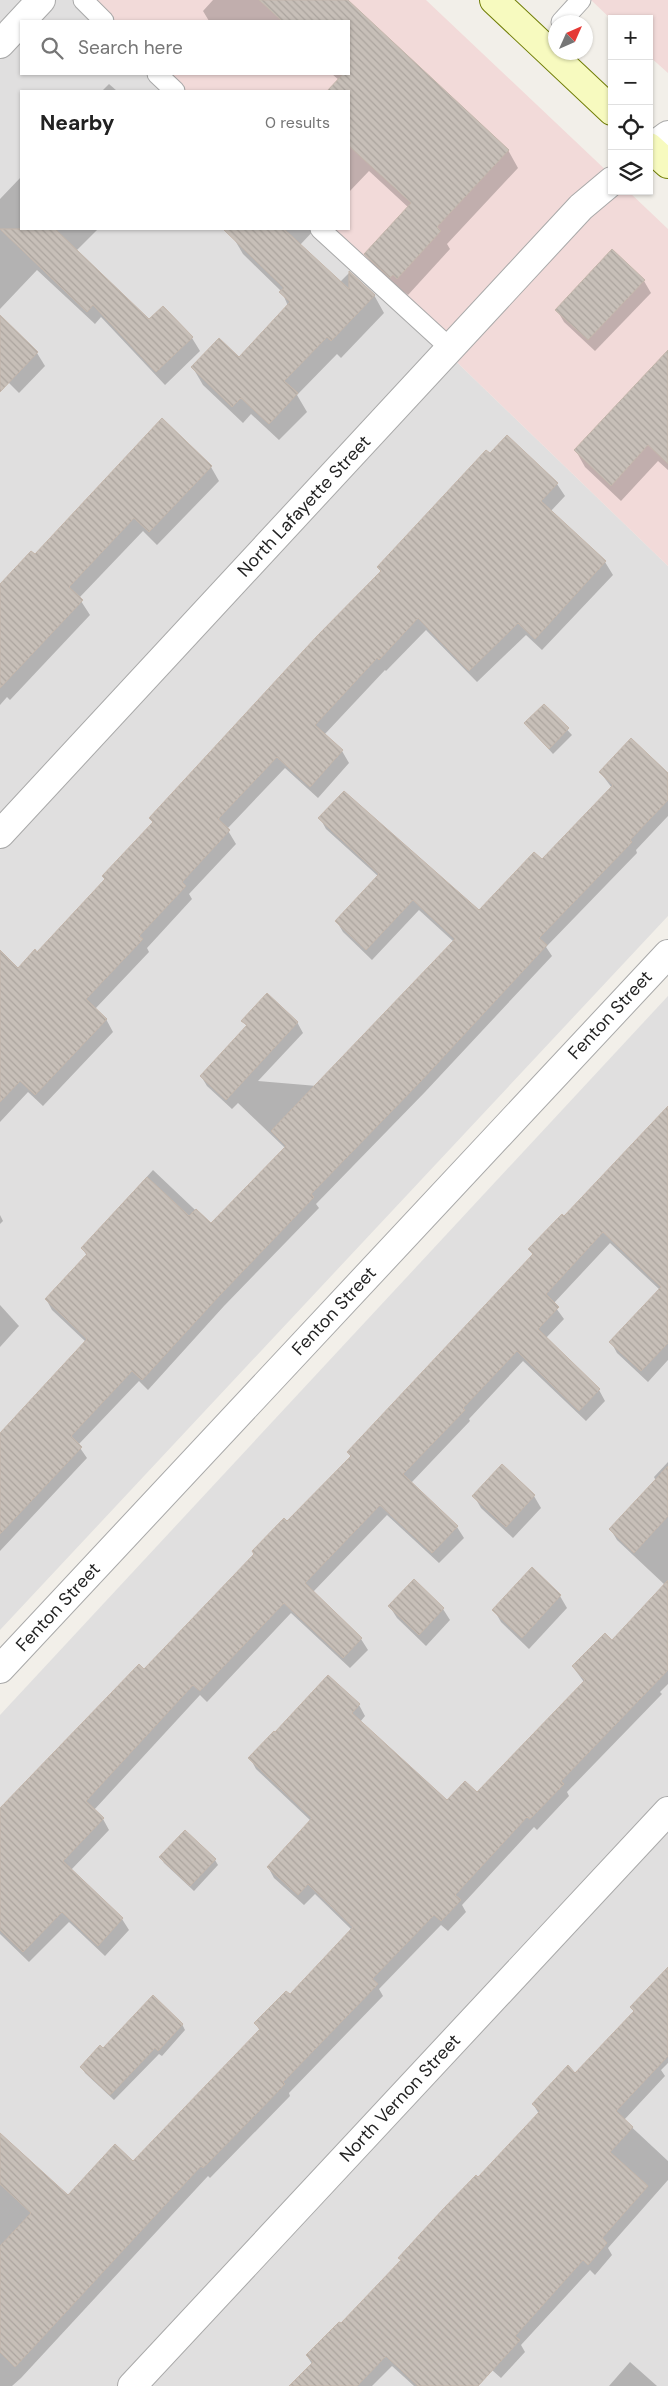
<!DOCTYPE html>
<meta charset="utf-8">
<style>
:root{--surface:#fff;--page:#f2f2f2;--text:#222;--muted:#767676;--line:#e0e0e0}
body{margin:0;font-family:"DM Sans",sans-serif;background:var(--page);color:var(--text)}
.controls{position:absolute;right:15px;top:15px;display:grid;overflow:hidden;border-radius:0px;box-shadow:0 1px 4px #0004}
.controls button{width:45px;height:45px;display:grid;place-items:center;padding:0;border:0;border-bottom:1px solid var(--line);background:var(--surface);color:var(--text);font:25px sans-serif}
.compass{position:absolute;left:548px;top:15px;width:45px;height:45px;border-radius:50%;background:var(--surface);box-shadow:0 1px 4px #0004;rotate:45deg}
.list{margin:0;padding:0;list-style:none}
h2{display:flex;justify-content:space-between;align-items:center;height:65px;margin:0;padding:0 20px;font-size:21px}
h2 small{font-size:16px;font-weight:400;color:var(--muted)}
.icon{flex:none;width:28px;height:28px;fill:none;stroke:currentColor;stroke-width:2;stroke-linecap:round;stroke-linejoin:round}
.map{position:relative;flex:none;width:668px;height:2386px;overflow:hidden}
.search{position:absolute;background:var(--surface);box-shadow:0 1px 4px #0004;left:20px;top:20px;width:330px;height:55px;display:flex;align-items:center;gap:12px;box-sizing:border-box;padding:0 18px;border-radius:0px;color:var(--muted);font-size:19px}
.panel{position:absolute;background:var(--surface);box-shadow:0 1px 4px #0004;left:20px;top:90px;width:330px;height:140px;border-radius:0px}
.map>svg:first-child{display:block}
.residential{fill:#e0dfdf}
.commercial{fill:#f2dad9}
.shadow{fill:#0003}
.building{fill:url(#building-back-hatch);stroke:#c4b6ab}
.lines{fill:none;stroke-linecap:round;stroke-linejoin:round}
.service-casing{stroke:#a9a9a9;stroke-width:21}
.minor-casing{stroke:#a9a9a9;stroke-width:30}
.secondary-casing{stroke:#707d05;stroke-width:30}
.service{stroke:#fff;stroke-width:19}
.minor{stroke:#fff;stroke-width:28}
.secondary{stroke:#f7fabf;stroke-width:28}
.labels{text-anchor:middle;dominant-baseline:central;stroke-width:4;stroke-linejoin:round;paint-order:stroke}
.street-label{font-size:18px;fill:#222;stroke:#fff}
</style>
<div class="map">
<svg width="668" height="2386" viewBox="0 0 668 2386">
<defs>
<pattern id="building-back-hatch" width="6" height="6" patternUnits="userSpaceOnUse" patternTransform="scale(1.25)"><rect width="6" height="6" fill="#c7bfb8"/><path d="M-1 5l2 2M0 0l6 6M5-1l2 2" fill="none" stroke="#aba49e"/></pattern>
</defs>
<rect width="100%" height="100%" fill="#f2efe9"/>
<g class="residential">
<polygon points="0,0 82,0 104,21 21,21 21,74 159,74 177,91 21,91 21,229 319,229 668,566 668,916 0,1630"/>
<polygon points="668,996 668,2386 0,2386 0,1715"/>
</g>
<g class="commercial">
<polygon points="82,0 426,0 612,176 612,191 628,191 668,229 668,566 319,229 349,229 349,91 177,91 159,74 349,74 349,21 104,21"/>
<polygon points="591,0 668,0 668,73 649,56 649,19 612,20"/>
</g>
<g class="shadow">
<polygon points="213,0 346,0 508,150 518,168 447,244 450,249 408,295 404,292 401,295 376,272 366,254 409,208 369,171 349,192 349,91 329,91 339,80 332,74 349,74 349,21 209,21 203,11"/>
<polygon points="109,84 117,91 102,91"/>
<polygon points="21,177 21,229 98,229 76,251 149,321 192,338 200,351 165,385 101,317 95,324 37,270 0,309 0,199"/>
<polygon points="241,229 315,229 300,245 339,283 349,273 374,295 384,313 341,358 337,354 297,395 307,412 279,440 251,414 243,423 203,385 193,368 239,358 288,306 282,292 243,254 233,237"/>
<polygon points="644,281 651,293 595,351 564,322 557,310"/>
<polygon points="0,316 37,353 45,366 19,393 0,374"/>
<polygon points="668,351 668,470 658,461 621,501 585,467 576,451"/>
<polygon points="507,436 557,484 565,496 550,512 605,562 613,575 542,650 526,635 477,682 426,630 386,671 385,670 324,735 342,751 349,763 318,798 285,768 227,829 236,844 189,894 192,899 147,948 149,952 95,1009 106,1019 113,1032 43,1106 28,1092 0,1122 0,988 37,953 106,880 154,823 151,818 382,573 378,567"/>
<polygon points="211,467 219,481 157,545 143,531 79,598 90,615 10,700 7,697 0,705 0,586 35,556"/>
<polygon points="544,705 572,735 553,754 526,724"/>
<polygon points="600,772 668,775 668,816 636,850 637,853 546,947 552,956 425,1092 316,1204 319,1208 224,1306 148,1390 139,1381 78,1445 87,1458 0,1551 0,1434 86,1342 52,1310 46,1299 87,1256 82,1248 153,1170 211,1225 285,1148 238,1103 232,1109 207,1086 201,1076 247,1027 243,1021 297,1022 303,1033 258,1081 317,1086 454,942 419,910 372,960 343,932 337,922 379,877 326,829 320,818 479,912 542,861 612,788"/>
<polygon points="668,1107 668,1360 648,1382 617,1353 611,1342 660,1290 610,1243 553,1304 564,1319 546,1338 599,1390 605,1401 586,1421 523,1361 469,1419 470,1421 411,1483 457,1527 464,1538 439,1563 387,1515 313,1592 361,1639 368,1650 350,1668 291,1613 207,1702 200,1695 94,1810 103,1819 109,1830 71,1870 122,1919 129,1930 105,1956 69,1922 29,1962 0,1934 0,1816 144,1671 351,1457 348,1452 533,1256 530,1249 564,1218"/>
<polygon points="0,1215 3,1221 0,1224"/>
<polygon points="0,1305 19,1326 0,1347"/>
<polygon points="668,1462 668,1684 660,1692 662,1694 567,1792 569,1796 537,1830 534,1827 462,1905 466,1912 448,1931 441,1925 379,1989 383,1996 289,2093 290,2096 210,2178 208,2176 21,2378 12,2386 0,2386 0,2153 68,2197 134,2163 260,2031 255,2023 290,1996 352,1930 315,1894 304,1905 274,1878 268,1867 311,1821 256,1769 250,1758 276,1734 328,1677 359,1705 365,1716 360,1722 448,1802 477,1794 584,1682 573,1667 612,1642 665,1585 617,1540 611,1530 656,1481 654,1477"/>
<polygon points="502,1466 534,1496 541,1508 513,1538 481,1508 474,1496"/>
<polygon points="532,1569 560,1596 567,1608 529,1649 501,1622 494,1610"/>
<polygon points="390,1607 443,1609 450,1620 426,1646 397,1618"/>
<polygon points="161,1858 215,1860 218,1865 194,1891 164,1863"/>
<polygon points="668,1968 668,2063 661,2070 665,2076 624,2120 668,2161 668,2180 608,2248 612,2255 595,2275 590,2270 521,2345 525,2352 501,2378 492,2370 478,2386 414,2386 392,2366 372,2386 290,2386 312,2364 307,2356 341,2325 539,2114 533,2104 575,2074 635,2013 631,2007"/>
<polygon points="182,2024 185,2030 162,2056 159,2054 114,2100 85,2073 82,2067 103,2050"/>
<polygon points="630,2362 657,2386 609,2386"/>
</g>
<g class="building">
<polygon points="259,0 348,0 509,150 437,227 441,231 397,279 393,275 390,278 364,254 411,203 349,146 349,91 327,91 342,75 340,74 349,74 349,21 282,21"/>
<polygon points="0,229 55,229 149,319 163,306 193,337 156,372 93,305 87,312"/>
<polygon points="223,229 284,229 349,289 349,271 375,295 331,341 327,337 284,381 298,393 269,424 241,398 232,407 191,367 219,338 239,357 290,302 279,292 284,288"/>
<polygon points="612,249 645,280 588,340 555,310"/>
<polygon points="0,315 38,352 0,392"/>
<polygon points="668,350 668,464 648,445 611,486 574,450"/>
<polygon points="162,418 212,466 149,532 134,518 69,587 83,600 0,688 0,584 31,551 35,554"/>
<polygon points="507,435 558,483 541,501 606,561 535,639 518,623 469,671 418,618 379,660 377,658 315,725 343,750 310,787 277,757 218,819 230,830 182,882 186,886 139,936 143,939 86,999 107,1019 35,1095 20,1081 0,1102 0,950 18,968 35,949 37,952 105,879 102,876 153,822 149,818 317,636 381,571 377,567 486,450 490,453"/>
<polygon points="544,704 569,728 549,749 524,723"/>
<polygon points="631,738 668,773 668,800 630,840 632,842 539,938 547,945 420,1082 311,1194 314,1197 219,1296 142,1380 132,1371 71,1436 82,1447 0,1534 0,1433 87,1339 45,1299 87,1254 81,1248 147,1177 189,1216 196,1209 211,1223 286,1146 271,1131 455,939 413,900 366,950 335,921 379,874 318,818 344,791 479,910 534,852 542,859 613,785 599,772"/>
<polygon points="267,993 298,1022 226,1100 200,1076 247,1025 241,1021"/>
<polygon points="668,1106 668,1343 641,1371 609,1342 661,1287 603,1232 546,1294 559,1307 538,1329 600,1389 579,1411 517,1351 463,1408 465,1410 403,1474 458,1526 432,1553 380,1505 305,1583 362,1638 343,1658 284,1603 200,1691 193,1685 86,1801 104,1818 63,1861 123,1918 98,1946 62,1912 23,1952 0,1930 0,1808 139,1664 144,1669 254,1554 252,1551 284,1518 287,1521 351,1456 347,1452 533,1254 528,1249 562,1214 564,1216"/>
<polygon points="502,1464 535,1495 506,1527 472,1496"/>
<polygon points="668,1466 668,1516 634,1553 609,1529"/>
<polygon points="532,1567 561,1595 522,1638 492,1610"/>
<polygon points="414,1579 444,1608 419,1635 388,1606"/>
<polygon points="668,1580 668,1670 561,1781 564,1784 530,1819 527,1817 455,1895 461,1900 441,1921 434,1915 372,1979 378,1984 283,2082 285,2084 255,2115 203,2168 201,2166 15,2367 0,2352 0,2246 31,2213 0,2184 0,2133 68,2195 115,2144 133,2161 260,2029 254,2023 286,1991 290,1994 353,1927 308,1884 298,1895 267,1867 312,1818 248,1758 274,1731 275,1732 328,1675 360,1704 352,1713 447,1800 465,1781 477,1792 585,1680 572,1666 605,1633 612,1640"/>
<polygon points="185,1830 216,1859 190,1886 159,1857"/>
<polygon points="668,1967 668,2056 616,2111 633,2127 610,2152 648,2186 602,2238 607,2243 588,2265 583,2260 515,2336 520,2340 478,2386 418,2386 386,2356 357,2386 289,2386 313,2362 306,2355 339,2322 341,2323 401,2260 398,2258 444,2208 476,2175 478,2177 540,2111 532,2104 568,2065 575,2073 634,2011 630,2007"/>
<polygon points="153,1995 183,2024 158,2051 155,2048 110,2095 80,2067 100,2045 103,2048"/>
</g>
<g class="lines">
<g class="service-casing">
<g id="service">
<polyline points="83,0 104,21"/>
<polyline points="561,22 581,0"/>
<polyline points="157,74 175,91"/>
<polyline points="320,229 450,348"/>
</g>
</g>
<g class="minor-casing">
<g id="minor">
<polyline points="0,44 41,0"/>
<polyline points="649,149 668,135"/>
<polyline points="0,834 581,207 612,181"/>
<polyline points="0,1669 668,954"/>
<polyline points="132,2386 668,1811"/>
</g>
</g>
<g class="secondary-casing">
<g id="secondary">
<polyline points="494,0 612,111"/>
<polyline points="649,147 668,164"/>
</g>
</g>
<use href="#service" class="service"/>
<use href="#minor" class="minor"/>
<use href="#secondary" class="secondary"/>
</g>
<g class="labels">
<g class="street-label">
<text transform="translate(304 506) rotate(-47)">North Lafayette Street</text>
<text transform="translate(610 1015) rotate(-47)">Fenton Street</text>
<text transform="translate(334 1311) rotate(-47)">Fenton Street</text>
<text transform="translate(58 1607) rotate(-47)">Fenton Street</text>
<text transform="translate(400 2098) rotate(-47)">North Vernon Street</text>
</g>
</g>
</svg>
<div class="controls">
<button>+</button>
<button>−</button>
<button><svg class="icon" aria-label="locate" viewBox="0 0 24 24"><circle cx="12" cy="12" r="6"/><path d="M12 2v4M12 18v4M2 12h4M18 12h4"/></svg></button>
<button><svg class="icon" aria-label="layers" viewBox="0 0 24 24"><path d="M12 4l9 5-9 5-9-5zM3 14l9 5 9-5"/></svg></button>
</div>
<svg class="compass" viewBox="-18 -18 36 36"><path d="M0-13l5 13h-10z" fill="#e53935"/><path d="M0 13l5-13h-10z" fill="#767676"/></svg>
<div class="search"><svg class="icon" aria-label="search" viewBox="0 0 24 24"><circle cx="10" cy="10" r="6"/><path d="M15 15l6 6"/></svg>Search here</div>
<section class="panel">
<h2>Nearby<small>0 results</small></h2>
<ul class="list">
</ul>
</section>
</div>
